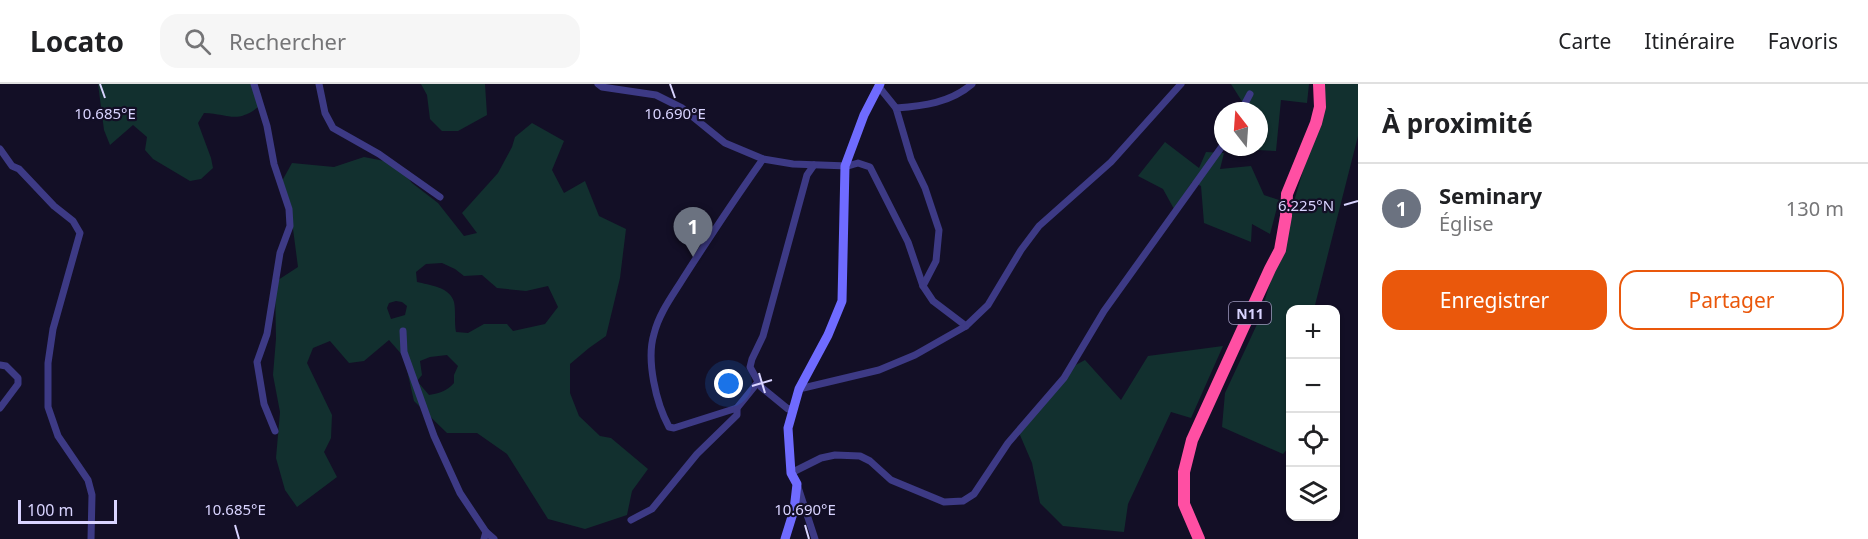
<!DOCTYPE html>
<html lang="fr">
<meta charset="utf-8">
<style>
:root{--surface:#fff;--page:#f6f6f6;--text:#202124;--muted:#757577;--line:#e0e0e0;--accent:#ea580c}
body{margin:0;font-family:"Noto Sans",sans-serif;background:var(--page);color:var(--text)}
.controls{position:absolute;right:18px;bottom:18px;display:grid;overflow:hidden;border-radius:12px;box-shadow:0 2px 4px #0004}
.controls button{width:54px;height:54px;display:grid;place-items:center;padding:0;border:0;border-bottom:2px solid var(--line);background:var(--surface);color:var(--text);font:30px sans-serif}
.compass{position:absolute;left:1214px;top:18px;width:54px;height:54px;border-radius:50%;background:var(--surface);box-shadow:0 2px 4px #0004;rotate:343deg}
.scale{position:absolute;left:18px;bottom:15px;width:99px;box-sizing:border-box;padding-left:6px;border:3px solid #d9d4ff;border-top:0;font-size:16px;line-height:21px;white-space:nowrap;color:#d9d4ff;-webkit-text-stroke:4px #130f26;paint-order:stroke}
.you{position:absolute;left:729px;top:300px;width:21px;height:21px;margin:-15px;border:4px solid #fff;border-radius:50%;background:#1a73e8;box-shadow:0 0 0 9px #1a73e833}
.badge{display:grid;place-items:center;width:39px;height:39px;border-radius:50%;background:var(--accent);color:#fff;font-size:20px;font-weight:700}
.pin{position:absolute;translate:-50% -50px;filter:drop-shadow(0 2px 3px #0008)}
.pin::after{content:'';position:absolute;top:32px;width:21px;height:18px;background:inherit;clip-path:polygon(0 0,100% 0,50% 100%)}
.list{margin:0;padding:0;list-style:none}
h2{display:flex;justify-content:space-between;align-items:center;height:78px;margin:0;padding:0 24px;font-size:26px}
h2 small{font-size:20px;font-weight:400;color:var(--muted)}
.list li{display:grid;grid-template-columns:39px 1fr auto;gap:18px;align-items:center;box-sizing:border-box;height:90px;padding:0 24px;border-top:2px solid var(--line)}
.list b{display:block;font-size:22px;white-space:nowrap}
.list p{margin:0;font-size:20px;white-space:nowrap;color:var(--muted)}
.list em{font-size:20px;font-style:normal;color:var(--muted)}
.actions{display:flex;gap:12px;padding:18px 24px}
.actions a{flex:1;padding:14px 0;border:2px solid var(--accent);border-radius:18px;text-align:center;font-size:21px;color:var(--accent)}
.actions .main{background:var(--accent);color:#fff}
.icon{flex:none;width:33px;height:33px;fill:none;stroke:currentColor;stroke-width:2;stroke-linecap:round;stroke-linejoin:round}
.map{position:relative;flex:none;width:1358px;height:455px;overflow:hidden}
header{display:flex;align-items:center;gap:36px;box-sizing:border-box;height:84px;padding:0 30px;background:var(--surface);border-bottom:2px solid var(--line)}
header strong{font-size:28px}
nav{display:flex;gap:33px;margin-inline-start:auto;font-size:21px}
.search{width:420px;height:54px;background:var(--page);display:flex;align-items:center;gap:15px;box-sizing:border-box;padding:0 21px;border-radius:18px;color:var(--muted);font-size:22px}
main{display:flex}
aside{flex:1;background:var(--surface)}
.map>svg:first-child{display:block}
.green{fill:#12302f;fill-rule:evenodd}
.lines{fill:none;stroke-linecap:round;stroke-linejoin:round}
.street{stroke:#3d3a85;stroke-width:7}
.secondary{stroke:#6f6bff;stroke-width:9}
.highway{stroke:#ff4fa3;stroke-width:12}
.ticks{fill:none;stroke:#d9d4ff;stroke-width:2}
.labels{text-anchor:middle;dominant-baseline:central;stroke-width:4.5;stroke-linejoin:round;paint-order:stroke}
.shield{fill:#130f26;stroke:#9e99be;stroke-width:1.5}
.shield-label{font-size:14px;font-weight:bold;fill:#d9d4ff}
.ticks-label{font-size:15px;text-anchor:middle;fill:#d9d4ff;stroke:#130f26;stroke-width:4.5;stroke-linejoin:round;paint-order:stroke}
</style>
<header>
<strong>Locato</strong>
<div class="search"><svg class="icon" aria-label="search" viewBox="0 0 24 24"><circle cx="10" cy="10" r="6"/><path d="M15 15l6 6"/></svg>Rechercher</div>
<nav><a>Carte</a><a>Itinéraire</a><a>Favoris</a></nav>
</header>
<main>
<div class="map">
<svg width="1358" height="455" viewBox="0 0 1358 455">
<rect width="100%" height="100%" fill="#130f26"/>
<g class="green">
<path d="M 98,0 L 253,0 L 261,10 L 262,20 C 237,41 231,30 204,29 L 198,39 L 211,74 L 213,84 L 201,95 L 190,97 L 153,75 L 145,66 L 147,53 L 133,41 L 110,61 L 104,46 Z"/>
<polygon points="421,0 485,0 487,31 458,47 442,47 430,35 427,11"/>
<polygon points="1231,0 1309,0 1307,19 1281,16 1276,67 1257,66 1254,63 1259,63 1259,27 1239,27 1243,19"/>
<polygon points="1322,0 1358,0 1358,52 1314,225 1290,225 1290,362 1283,370 1222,343 1225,309 1259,236 1323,19"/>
<path d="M 532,39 L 564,57 L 552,86 L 564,109 L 585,97 L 599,132 L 626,145 L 620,194 L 606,252 L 589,264 L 570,280 L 570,309 L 579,332 L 600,352 L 611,354 L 648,385 L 632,407 L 627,431 L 585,445 L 548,435 L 507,370 L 477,349 L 447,349 L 414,317 L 404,273 L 389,256 L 364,277 L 349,279 L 330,257 L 313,264 L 307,279 L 332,331 L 331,354 L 324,368 L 337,393 L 297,423 L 285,406 L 276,374 L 280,328 L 273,291 L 276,255 L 275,198 L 298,183 L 290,122 L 282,97 L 292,79 L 334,83 L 364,73 L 395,79 L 412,99 L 438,119 L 464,152 L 477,149 L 462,129 L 498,89 L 512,63 L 515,53 ZM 442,179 L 455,185 L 464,192 L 482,191 L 497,204 L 526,207 L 548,202 L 558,223 L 545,240 L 513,247 L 507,240 L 484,240 L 468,249 L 456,248 C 454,239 456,227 454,218 C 450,203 429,201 417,198 L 416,188 L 426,180 ZM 396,217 L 402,218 L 407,222 L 405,231 L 391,235 L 387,224 L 389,219 ZM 447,271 L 458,282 L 454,291 L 454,299 C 447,307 440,309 429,311 L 417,297 L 422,291 L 420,277 L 430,273 Z"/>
<polygon points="1165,58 1199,84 1206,68 1224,69 1220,85 1251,82 1264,111 1279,116 1270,150 1252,140 1251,158 1204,139 1201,102 1192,98 1174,125 1163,105 1138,92"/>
<polygon points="1223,262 1191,334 1171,328 1128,420 1124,448 1063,442 1040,419 1032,379 1017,344 1070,284 1085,276 1121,316 1148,272"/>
</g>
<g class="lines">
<g class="street">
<polyline points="254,0 267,42 274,80 289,125 290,142 280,169 267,250 257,278 264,320 275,347"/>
<polyline points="319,0 325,29 333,44 379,70 440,113"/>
<polyline points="598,0 602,3 656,11 682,24 725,59 763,75 793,80 848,82 858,79 870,83 908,158 923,202 933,217 966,242"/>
<polyline points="879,3 896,24 911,75 925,104 939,146 936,177 923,202"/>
<path d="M 896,24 C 923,22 950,19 972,0"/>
<polyline points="1241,27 1250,10"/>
<polyline points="0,65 12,82 19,85 54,122 73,137 80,149 53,245 48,279 48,323 58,352 88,396 92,411 91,455"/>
<polyline points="403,247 404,268 434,352 460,409 486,448"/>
<polyline points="0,281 6,282 18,294 18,300 0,324"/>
<polyline points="799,305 879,286 915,271 966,242 988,221 1021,166 1039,142 1111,78 1181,0"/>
<path d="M 737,324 L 674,344 L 669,343 C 656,319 646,276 654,250 C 659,229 673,211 684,193 C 709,154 736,113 763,75"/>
<polyline points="793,324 788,325 761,303 750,283 752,275 763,252 807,91 814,81"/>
<polyline points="791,389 821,374 835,371 860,372 870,377 891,396 944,418 963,417 974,410 1008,359 1064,294 1104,227 1223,61"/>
<polyline points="798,403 815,455"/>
<polyline points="631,436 652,425 697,370 737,331 737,324 758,298"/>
<polyline points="484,455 486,448 494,455"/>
</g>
<polyline class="secondary" points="785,455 794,426 797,400 791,389 788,344 799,305 828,251 842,217 845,82 864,31 880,0"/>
<polyline class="highway" points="1199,455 1184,420 1184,388 1192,356 1270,185 1280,166 1286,132 1287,110 1316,39 1320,23 1319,0"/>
</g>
<path class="ticks" d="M 100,0 L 105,14M 670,0 L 675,14M 1344,121 L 1358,117M 759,289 L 765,309M 752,302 L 772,296M 235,441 L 239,455M 805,441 L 809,455"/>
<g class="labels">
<rect class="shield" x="1229" y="218" width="42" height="22" rx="4.5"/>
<g class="shield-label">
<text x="1250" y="229">N11</text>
</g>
</g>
<g class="ticks-label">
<text x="105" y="35">10.685°E</text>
<text x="675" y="35">10.690°E</text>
<text x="1306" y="127">6.225°N</text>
<text x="235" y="431">10.685°E</text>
<text x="805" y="431">10.690°E</text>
</g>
</svg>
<div class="controls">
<button>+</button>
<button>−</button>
<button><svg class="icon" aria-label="locate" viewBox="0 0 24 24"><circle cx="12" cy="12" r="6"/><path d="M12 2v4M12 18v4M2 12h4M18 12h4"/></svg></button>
<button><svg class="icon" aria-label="layers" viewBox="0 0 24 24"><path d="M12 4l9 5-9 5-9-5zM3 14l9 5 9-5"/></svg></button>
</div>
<svg class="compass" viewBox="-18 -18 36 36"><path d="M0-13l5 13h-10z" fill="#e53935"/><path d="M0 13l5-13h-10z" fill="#757577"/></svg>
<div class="scale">100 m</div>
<div class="you"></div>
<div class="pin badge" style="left:693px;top:173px;background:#6b7280">1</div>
</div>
<aside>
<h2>À proximité<small></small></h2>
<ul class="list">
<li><span class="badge" style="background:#6b7280">1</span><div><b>Seminary</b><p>Église</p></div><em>130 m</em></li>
</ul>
<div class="actions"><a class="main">Enregistrer</a><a>Partager</a></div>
</aside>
</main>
